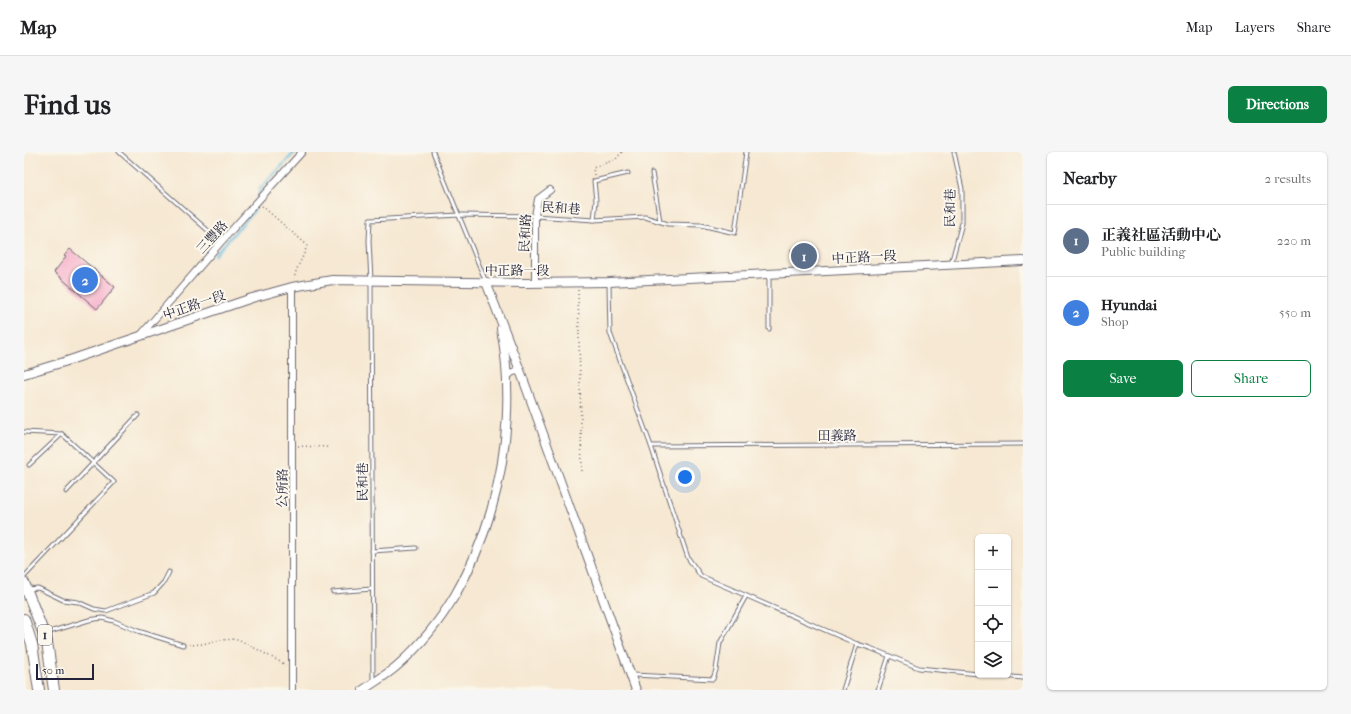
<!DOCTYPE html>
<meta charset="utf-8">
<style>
:root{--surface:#fff;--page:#f6f6f6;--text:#202124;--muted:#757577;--line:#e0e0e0;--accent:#0b8043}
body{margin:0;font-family:"IM FELL French Canon","Noto Serif TC",serif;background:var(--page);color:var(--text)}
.controls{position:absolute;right:12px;bottom:12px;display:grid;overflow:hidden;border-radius:6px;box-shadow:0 1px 3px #0004}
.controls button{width:36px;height:36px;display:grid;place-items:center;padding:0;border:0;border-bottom:1px solid var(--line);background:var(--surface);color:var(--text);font:20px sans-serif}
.scale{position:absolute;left:12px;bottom:10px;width:58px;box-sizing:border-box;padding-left:4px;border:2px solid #22223b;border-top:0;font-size:11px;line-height:14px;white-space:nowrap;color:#22223b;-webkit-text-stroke:3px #fbf7ec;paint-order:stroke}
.you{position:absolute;left:661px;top:325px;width:14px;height:14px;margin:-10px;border:3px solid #fff;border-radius:50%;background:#1a73e8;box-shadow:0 0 0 6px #1a73e833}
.badge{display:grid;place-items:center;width:26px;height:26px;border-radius:50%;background:var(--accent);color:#fff;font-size:13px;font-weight:700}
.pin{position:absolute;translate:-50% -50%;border:2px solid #fff;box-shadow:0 1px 4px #0006}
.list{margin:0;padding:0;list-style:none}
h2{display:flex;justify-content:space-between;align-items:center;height:52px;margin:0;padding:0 16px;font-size:17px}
h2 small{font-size:13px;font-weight:400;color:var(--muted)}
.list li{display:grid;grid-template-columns:26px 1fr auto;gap:12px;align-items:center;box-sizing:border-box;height:72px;padding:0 16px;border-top:1px solid var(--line)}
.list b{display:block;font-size:15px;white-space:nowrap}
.list p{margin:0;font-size:13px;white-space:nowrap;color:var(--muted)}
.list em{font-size:13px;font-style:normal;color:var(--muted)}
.actions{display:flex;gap:8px;padding:12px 16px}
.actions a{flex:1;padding:9px 0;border:1px solid var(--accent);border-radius:6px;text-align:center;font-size:14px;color:var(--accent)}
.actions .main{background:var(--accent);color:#fff}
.icon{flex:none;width:22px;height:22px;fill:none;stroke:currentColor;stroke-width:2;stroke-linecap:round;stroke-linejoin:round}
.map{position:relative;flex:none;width:999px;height:538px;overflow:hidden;border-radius:6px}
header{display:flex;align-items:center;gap:24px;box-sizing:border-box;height:56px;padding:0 20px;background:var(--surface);border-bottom:1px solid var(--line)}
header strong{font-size:19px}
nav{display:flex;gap:22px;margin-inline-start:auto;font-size:14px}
.intro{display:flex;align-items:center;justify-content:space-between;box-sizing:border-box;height:96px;padding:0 24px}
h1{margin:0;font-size:28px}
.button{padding:10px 18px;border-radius:6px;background:var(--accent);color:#fff;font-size:14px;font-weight:700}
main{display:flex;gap:24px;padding:0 24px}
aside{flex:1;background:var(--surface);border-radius:6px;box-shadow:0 1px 3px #0004}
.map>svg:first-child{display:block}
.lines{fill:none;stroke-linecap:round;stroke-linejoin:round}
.stream{stroke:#65bee2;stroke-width:2.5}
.building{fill:#f6a1c5}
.service-casing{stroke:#6c6770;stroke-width:5}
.minor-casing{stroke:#6c6770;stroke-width:8}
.tertiary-casing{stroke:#6c6770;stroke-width:10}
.primary-casing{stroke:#6c6770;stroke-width:12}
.path{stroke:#6c6770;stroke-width:1.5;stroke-dasharray:1 3;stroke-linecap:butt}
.service{stroke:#fff;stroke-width:3}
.minor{stroke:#fff;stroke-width:6}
.tertiary{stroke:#fff;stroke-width:8}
.primary{stroke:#fff;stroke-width:10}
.labels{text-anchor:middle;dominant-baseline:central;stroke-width:4;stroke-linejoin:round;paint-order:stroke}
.shield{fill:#fbf7ec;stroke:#636270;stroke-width:1}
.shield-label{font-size:12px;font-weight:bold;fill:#22223b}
.street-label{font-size:13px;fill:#22223b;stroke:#fbf7ec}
</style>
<header>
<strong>Map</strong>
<nav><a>Map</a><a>Layers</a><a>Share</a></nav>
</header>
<div class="intro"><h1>Find us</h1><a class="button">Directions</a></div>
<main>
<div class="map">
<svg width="999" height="538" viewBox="0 0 999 538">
<rect width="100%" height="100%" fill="#fbf7ec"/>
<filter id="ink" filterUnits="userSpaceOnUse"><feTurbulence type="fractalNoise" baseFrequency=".025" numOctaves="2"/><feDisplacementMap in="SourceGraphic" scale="8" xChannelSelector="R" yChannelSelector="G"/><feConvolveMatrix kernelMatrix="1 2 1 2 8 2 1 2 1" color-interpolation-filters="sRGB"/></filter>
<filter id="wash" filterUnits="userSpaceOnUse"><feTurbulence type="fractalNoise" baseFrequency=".012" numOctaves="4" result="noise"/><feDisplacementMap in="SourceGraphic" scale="16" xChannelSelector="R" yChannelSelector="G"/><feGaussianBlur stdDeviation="0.9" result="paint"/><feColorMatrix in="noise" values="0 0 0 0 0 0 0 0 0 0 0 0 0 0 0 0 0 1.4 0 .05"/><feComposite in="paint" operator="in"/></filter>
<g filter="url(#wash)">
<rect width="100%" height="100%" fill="#f6e8d2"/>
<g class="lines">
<g class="stream">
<polyline points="234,46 236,37 271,0"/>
<polyline points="191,103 230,59 231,55"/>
</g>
</g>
<g id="blocks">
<g class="building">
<polygon points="792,96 793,110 768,111 767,97"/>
<polygon points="46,97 91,135 73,157 30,120 42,105 40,104"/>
</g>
</g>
</g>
<g filter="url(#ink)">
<use href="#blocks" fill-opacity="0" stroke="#6c6770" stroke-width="1"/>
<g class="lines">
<g class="service-casing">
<g id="service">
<polyline points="95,0 197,90"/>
<polyline points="409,0 462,130"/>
<polyline points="628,21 636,69"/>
<polyline points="570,68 572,49 570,29 604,21"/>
<polyline points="927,112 938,71 938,37 930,0"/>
<polyline points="745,123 745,177"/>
<polyline points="585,132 586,181 627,294 664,406 677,424 833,492 846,496 895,516 954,522"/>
<polyline points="0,280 38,282 90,330 0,425"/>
<polyline points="627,294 999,292"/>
<polyline points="5,313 38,282"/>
<polyline points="42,340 114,263"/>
<polyline points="348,399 392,396"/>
<polyline points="4,437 14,436 39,448 54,450 70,457 82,459 130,441 140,430 145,420"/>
<polyline points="309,440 348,437"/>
<polyline points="22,481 65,468 78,466 90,469 114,479 159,493"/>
<polyline points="609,523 689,527 692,518 696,491 722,444"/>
<polyline points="968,523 999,526"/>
<polyline points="349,529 347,129 345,89 346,68 435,63 511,64 570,68 621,65 644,72 677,73 711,81 722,0"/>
<polyline points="819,538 833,492"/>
<polyline points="854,538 865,504"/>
</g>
</g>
<g class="minor-casing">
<g id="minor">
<polyline points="511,131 511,64 514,47 526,38"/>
<polyline points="268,135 268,538"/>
<polyline points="116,184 197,90 278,0"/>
<polyline points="484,224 489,220 493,219 497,221"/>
</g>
</g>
<g class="tertiary-casing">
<g id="tertiary">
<polyline points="462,130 497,221 612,538"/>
<polyline points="0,222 40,210 228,146 268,135 308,128 503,131 585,130 999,109"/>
<path d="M 339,538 C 350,530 363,523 374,513 C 463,435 499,291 477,177"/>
</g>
</g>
<g class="primary-casing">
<g id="primary">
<polyline points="0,431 23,490 30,538"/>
<polyline points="0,467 8,492 15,538"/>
</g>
</g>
<g class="path">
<polyline points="570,23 569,16 592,7 598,0"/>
<path d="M 238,54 L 283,93 C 280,105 272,115 270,127"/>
<polyline points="554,138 558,320"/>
<polyline points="274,294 304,295"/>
<polyline points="165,493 179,492 195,488 214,487 262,513"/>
</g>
<use href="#service" class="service"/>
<use href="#minor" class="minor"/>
<use href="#tertiary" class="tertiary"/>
<use href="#primary" class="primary"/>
</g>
</g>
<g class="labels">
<rect class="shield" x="14" y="473" width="14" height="20" rx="3"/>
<g class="shield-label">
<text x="21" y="483">1</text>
</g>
<g class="street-label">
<text transform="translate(537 56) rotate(4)">民和巷</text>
<text transform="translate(926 56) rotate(-89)">民和巷</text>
<text transform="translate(501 81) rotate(-87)">民和路</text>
<text transform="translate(188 85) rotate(-48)">三豐路</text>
<text transform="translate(840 105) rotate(-3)">中正路一段</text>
<text x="493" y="118">中正路一段</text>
<text transform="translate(170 153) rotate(-19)">中正路一段</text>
<text x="813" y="283">田義路</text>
<text transform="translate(338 330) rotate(-90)">民和巷</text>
<text transform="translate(258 336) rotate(-90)">公所路</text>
</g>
</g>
</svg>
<div class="controls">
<button>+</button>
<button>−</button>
<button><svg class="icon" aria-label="locate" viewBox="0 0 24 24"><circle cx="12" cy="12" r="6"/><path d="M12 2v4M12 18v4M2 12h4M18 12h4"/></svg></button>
<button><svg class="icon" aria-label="layers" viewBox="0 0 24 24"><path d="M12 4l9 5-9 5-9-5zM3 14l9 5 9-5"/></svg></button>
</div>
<div class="scale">50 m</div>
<div class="you"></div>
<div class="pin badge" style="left:780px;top:104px;background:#5c6f8a">1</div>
<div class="pin badge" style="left:61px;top:128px;background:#3f7fe0">2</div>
</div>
<aside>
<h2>Nearby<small>2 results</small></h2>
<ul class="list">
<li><span class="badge" style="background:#5c6f8a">1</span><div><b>正義社區活動中心</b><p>Public building</p></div><em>220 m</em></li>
<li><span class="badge" style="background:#3f7fe0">2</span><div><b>Hyundai</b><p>Shop</p></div><em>550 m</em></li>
</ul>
<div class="actions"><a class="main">Save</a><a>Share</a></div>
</aside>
</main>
